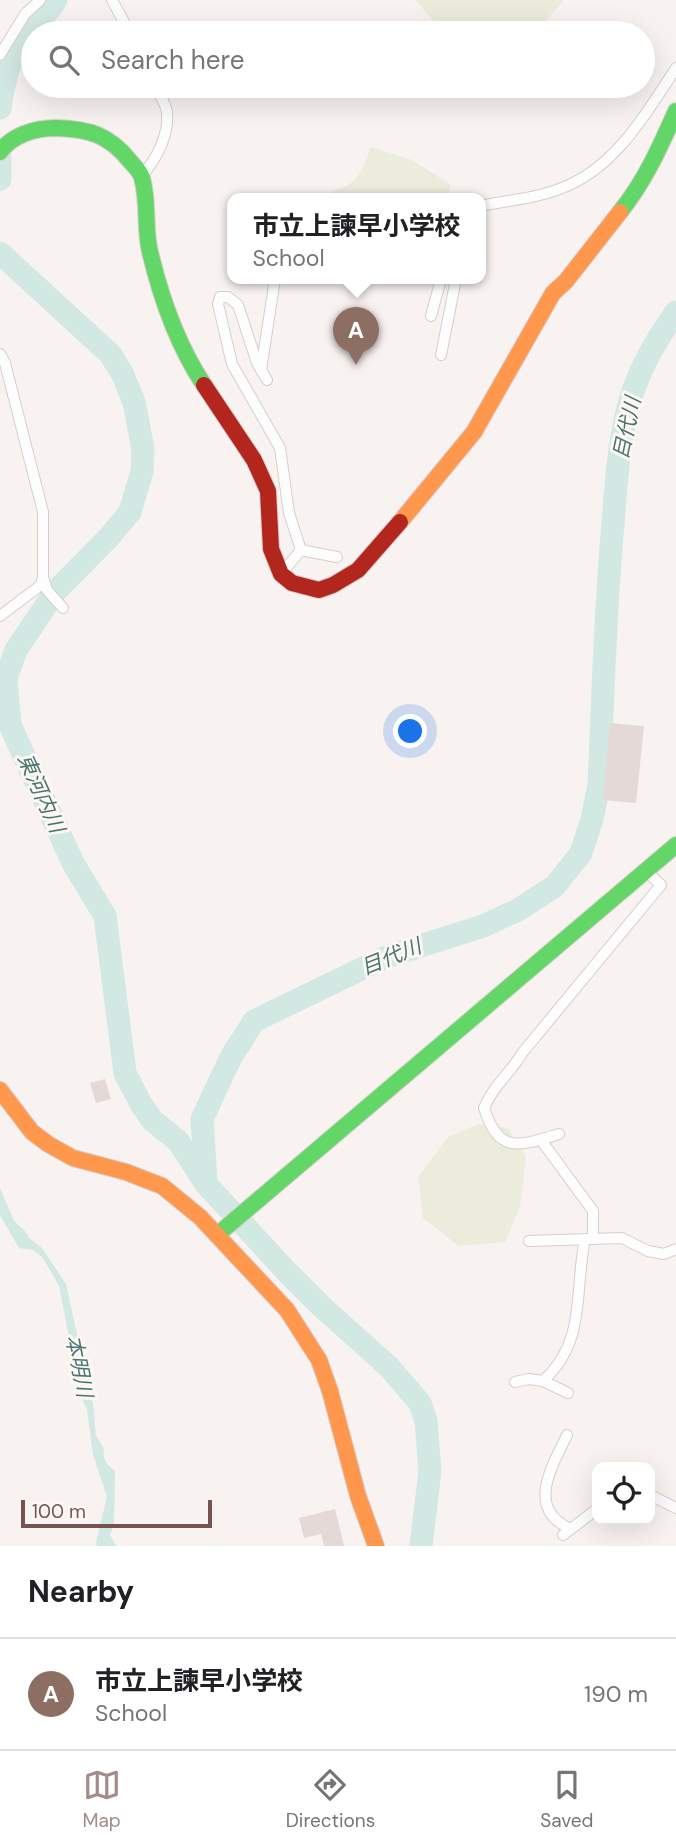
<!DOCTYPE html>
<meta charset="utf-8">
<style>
:root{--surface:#fff;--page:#f6f6f6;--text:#202124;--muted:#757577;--line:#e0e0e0;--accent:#a28b89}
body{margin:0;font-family:"DM Sans","Noto Sans JP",sans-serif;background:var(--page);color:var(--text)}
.controls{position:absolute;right:21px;bottom:21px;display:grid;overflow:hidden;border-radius:14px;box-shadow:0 7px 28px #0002}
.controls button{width:63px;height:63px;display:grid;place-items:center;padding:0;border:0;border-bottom:2px solid var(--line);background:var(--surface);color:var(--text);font:35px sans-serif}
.scale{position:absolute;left:21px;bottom:18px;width:191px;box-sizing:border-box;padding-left:7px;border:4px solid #745351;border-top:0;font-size:19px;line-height:24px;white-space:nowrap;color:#745351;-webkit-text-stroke:5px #fdf6f3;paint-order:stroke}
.you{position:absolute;left:411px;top:732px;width:24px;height:24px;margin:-18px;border:5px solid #fff;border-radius:50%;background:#1a73e8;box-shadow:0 0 0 10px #1a73e833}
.badge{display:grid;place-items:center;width:46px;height:46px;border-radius:50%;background:var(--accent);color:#fff;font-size:23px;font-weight:700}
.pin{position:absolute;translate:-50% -58px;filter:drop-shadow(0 2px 4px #0008)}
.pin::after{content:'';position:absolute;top:37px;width:24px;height:21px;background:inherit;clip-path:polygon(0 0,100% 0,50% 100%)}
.popup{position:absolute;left:227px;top:193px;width:259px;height:91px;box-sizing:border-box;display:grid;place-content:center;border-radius:14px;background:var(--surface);filter:drop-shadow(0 2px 5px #0005);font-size:23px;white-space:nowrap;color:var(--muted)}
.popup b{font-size:26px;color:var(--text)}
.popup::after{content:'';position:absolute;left:50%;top:100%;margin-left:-14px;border:14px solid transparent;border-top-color:var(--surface)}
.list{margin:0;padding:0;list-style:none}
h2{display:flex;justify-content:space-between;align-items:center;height:91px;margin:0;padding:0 28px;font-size:30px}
h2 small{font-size:23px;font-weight:400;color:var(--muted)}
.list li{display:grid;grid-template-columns:46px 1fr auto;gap:21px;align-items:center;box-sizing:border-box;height:112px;padding:0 28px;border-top:2px solid var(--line)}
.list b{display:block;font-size:26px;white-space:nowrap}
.list p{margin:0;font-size:23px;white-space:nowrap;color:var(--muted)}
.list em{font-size:23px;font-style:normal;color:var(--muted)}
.icon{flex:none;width:38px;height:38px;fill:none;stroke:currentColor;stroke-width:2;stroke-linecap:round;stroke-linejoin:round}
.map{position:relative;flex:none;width:676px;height:1546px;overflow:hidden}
.search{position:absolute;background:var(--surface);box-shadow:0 7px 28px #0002;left:21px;right:21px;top:21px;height:77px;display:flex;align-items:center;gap:18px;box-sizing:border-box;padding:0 24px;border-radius:38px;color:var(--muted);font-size:26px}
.sheet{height:203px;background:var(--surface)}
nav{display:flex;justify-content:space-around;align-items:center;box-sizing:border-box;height:98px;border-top:2px solid var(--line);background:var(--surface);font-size:19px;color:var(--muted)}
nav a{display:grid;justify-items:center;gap:4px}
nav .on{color:var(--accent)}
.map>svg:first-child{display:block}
.green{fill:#ebecdc}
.water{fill:#d2e8e3}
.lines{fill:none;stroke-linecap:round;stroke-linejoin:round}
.river{stroke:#d2e8e3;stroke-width:23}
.building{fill:#e4d9d7}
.street-casing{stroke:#d6cecc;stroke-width:12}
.fast-casing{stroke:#d9cecd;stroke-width:18}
.slow-casing{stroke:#d9cecd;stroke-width:18}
.jam-casing{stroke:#d9cecd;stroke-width:18}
.street{stroke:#fefdfd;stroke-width:10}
.fast{stroke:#63d668;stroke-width:16}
.slow{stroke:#ff974d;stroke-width:16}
.jam{stroke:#b3261e;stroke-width:16}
.labels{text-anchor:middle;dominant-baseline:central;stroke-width:6;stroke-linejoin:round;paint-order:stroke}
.water-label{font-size:21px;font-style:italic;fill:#467670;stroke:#fdf6f3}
</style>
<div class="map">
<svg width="676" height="1546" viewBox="0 0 676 1546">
<rect width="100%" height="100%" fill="#f8f2f0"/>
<g class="green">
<polygon points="415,0 564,0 535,33 447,33 441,29"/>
<path d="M 371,147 L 412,160 L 451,185 L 448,194 L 455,199 L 334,199 L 333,191 C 359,184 362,171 371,147 Z"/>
<polygon points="478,1124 508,1128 526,1156 520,1207 505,1242 459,1246 423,1218 418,1177 448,1137"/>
</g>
<path class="water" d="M 0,1188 L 14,1221 L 25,1231 L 29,1238 L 42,1248 L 66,1284 L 80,1348 L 77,1351 L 85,1390 L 93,1403 L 96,1436 L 104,1449 C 102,1459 107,1465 115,1471 L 114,1525 L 110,1535 L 116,1546 L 97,1546 L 96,1542 L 107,1497 L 93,1455 L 87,1409 L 80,1394 L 59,1286 L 43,1258 L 33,1250 L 19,1248 L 0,1215 Z"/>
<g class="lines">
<g class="river">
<path d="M 0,108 C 3,87 8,62 20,44 C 31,28 46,16 56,0"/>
<polyline points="0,157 0,179"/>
<polyline points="0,253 110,354 122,373 134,402 143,449 142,471 130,512 110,536 55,592 16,650 6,678 10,725 73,863 105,916 125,1073 141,1104 152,1120 178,1141 206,1184 287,1272 321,1306 389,1367 420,1403 426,1421 430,1471 421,1546"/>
<path d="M 206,1181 L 202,1119 L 231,1057 L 254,1021 L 386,957 L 483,926 L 518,910 L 555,886 L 581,853 L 592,819 L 599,785 C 603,698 605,610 613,524 C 616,486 618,449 627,412 C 635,377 655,341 676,312"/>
</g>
</g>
<g class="building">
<polygon points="610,723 644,726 636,803 603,800"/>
<polygon points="105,1079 111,1099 96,1103 90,1083"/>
<polygon points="335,1509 344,1546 324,1546 321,1534 304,1538 299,1518"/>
</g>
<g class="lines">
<g class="street-casing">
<g id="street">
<polyline points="112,0 130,33"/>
<polyline points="0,55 25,14 40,0"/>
<path d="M 142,176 C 156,159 169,136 167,112 C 166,104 159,94 155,86"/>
<path d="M 480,206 C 510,200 541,198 569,185 C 618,163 647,112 676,68"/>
<polyline points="431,316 441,279"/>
<polyline points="0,354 5,363 43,512 43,577 47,590 63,608"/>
<polyline points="441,355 456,279"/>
<polyline points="261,370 275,279"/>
<polyline points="267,380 257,363 238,305 228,297 220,297 218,304 232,364 280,448 289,513 301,550"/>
<polyline points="281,574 301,550 337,557"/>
<polyline points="0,616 41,585 43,577"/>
<path d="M 559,1134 C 519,1146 499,1155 484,1108 C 495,1083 510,1074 523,1052 L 661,885 L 646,871"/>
<polyline points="541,1140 593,1211 593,1239"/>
<polyline points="529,1241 622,1238 648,1251 664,1254 676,1249"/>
<polyline points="515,1382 529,1379 543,1381"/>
<path d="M 568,1393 L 543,1381 C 587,1341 574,1291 585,1239"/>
<path d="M 567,1435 C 552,1467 525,1509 571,1529"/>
<polyline points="650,1495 676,1508"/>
<polyline points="563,1535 597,1509"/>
</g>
</g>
<g class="fast-casing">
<g id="fast">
<path d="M 0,152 C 12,135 35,128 56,128 C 90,129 109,135 130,161 C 134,166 141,172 142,178 C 149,202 144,228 150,252 C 161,298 178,346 204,385"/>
<path d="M 620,212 C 645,181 660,147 676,111"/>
<polyline points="217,1235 676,845"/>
</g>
</g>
<g class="slow-casing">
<g id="slow">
<polyline points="400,522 474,432 553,293 566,281 620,212"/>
<polyline points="0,1090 32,1132 48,1144 73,1158 126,1172 162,1186 200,1217 287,1310 319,1360 330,1391 358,1496 376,1546"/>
</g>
</g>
<g class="jam-casing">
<polyline id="jam" points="204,385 254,460 268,491 271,549 281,574 292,583 319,590 333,585 358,570 400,522"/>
</g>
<use href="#street" class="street"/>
<use href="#fast" class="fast"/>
<use href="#slow" class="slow"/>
<use href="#jam" class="jam"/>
</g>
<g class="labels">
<g class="water-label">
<text transform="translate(627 428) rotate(-78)">目代川</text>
<text transform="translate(41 793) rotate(66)">東河内川</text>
<text transform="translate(391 957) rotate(-22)">目代川</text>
<text transform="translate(79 1366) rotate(79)">本明川</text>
</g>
</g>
</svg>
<div class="controls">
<button><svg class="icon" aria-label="locate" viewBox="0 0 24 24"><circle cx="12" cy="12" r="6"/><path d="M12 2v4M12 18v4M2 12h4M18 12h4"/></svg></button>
</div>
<div class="scale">100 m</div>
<div class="you"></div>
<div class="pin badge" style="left:356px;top:365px;background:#8d6e63">A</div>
<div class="popup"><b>市立上諫早小学校</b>School</div>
<div class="search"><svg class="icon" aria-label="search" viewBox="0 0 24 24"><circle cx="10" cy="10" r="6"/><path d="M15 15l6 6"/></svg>Search here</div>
</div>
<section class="sheet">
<h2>Nearby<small></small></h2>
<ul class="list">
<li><span class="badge" style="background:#8d6e63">A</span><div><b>市立上諫早小学校</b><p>School</p></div><em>190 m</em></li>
</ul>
</section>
<nav>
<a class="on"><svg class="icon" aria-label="map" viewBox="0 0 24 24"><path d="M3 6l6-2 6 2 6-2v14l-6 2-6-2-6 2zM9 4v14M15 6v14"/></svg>Map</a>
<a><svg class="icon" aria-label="directions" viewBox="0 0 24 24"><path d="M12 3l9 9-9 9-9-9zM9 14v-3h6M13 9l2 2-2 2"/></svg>Directions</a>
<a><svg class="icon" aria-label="saved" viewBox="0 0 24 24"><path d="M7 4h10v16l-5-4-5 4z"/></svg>Saved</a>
</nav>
